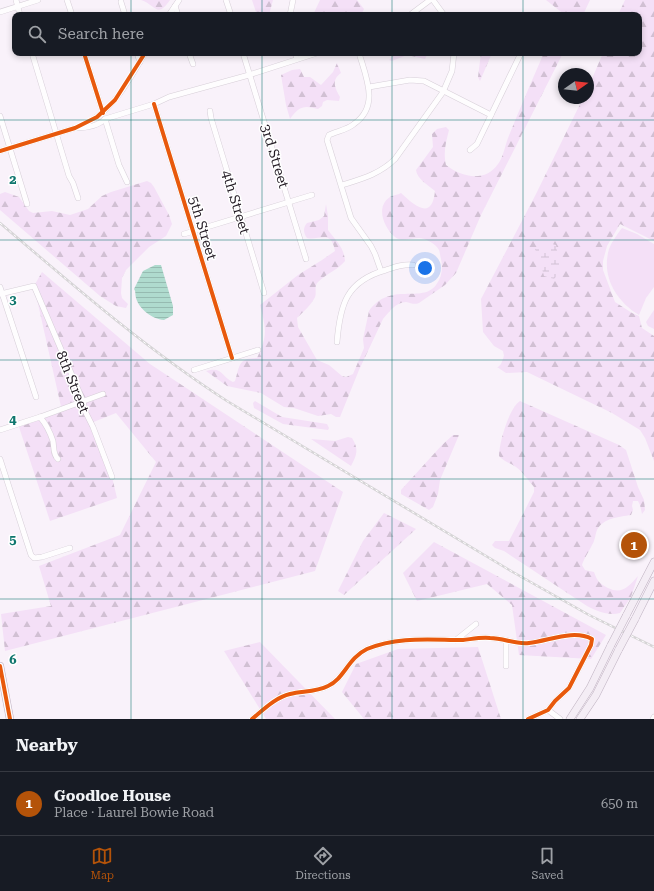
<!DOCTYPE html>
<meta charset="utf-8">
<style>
:root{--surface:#171b24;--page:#242831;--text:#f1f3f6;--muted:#9ea1a6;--line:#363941;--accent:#b45309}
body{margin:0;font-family:"Roboto Serif",serif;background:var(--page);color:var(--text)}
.compass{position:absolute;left:558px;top:68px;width:36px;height:36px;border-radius:50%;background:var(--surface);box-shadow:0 2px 6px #0003;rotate:76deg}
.you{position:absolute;left:425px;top:268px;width:14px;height:14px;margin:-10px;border:3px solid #fff;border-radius:50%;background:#1a73e8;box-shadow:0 0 0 6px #1a73e833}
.badge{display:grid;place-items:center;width:26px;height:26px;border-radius:50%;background:var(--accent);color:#fff;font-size:13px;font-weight:700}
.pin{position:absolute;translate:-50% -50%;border:2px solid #fff;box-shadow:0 1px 4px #0006}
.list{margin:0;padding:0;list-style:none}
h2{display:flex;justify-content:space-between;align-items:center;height:52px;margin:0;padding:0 16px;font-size:17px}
h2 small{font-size:13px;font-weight:400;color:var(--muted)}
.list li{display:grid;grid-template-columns:26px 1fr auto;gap:12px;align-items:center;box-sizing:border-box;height:64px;padding:0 16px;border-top:1px solid var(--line)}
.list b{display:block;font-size:15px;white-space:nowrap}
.list p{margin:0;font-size:13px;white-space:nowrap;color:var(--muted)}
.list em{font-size:13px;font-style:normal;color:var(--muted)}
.icon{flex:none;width:22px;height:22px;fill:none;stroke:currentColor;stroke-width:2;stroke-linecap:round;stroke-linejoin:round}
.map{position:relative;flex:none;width:654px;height:719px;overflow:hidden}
.search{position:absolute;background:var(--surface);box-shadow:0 2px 6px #0003;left:12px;right:12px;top:12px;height:44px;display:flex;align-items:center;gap:10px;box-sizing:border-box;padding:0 14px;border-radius:8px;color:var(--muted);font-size:15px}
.sheet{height:116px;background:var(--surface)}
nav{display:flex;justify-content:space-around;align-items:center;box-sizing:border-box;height:56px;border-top:1px solid var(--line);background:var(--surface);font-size:11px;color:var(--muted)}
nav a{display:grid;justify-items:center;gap:2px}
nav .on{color:var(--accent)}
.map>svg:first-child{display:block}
.forest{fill:url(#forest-firs)}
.wetland{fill:url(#wetland-marsh)}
.pitch{fill:#f4e0f7}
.water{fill:url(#water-rules)}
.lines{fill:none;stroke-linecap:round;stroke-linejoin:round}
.minor-casing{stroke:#d7cfd8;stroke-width:6}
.major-casing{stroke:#bfb2c1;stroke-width:8}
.minor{stroke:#fefdfe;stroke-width:5}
.major{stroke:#f4edf5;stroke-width:7}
.rail-casing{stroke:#d6d4d6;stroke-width:2.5}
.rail{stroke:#fff;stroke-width:1;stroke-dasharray:3;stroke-linecap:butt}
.major-bridge-casing{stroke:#bfb2c1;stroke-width:8;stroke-linecap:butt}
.major-bridge{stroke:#f4edf5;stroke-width:7}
.cycleway-casing{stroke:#fff;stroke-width:6}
.cycleway{stroke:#e8590c;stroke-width:4}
.grid{fill:none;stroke:#0f766e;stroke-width:1;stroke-opacity:0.55}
.labels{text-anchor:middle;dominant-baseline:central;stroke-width:3;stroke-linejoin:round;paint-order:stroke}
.street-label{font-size:14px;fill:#221a23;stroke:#fff}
.grid-label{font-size:13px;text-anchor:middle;font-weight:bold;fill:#0f766e;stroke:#fff;stroke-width:3;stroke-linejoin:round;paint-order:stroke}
</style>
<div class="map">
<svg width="654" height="719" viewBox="0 0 654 719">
<defs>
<pattern id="forest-firs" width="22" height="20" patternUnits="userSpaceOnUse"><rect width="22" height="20" fill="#f4e0f7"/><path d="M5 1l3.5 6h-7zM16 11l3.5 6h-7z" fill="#d1c0d3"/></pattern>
<pattern id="wetland-marsh" width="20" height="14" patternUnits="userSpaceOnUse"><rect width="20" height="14" fill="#f4e0f7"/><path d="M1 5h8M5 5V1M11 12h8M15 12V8" fill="none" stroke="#d1c0d3"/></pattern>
<pattern id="water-rules" width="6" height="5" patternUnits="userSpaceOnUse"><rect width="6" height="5" fill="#afdbce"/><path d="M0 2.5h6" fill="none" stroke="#96bbb1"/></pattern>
</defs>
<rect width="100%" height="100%" fill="#f9f2fa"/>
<g class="forest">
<path d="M 141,0 L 170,0 C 157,19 156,5 141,0 Z"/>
<polygon points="252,0 273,0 269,15 257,15"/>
<polygon points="320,0 357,0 364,9 361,15 313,15"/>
<polygon points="546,0 590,0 583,15 565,15"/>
<polygon points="625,0 654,0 654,241 620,224 607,246 603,261 603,270 615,302 632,313 639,316 642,328 654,336 654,461 645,438 640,430 612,413 527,372 506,373 497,367 498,367 501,364 504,356 503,351 494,346 483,332 481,299 536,194 583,98 588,98 588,88 603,53 639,53 639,15 618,15"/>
<polygon points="396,53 428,53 425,59 407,55 392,61 389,60"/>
<polygon points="481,53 492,53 480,81 478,77"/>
<path d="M 555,53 L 563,53 L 481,215 L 456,273 L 445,285 L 419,303 C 414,305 411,303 406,302 C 396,302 389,312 383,319 L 359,370 L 340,417 L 336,417 L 331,414 L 318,416 L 294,408 L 284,407 L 261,393 L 227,386 L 206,371 C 223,366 221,377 233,382 L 235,381 C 240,365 238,358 257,358 C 268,335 266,329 260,305 L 298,275 L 322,260 L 335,251 C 331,229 319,241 307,238 C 303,232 303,228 307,223 L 319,220 L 324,216 L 326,204 L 328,216 L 328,230 C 336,241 344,247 345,261 C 338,270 327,273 318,282 C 313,287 318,293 314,299 C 310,306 303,312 297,318 L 298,327 L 317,360 L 329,365 L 342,376 L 346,377 L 353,374 L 364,348 L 363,339 L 369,311 C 390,281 422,304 436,285 C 442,277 443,268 441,259 C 440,256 440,252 439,250 C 436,244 425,238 419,238 C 411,238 401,242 395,237 C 384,228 375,207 390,197 C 393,195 398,195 401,193 C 415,206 432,221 435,191 C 428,185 417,179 416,170 L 433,147 L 432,134 L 437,129 L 446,127 L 449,130 C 446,142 443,152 446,165 C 461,177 485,183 498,164 C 503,158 505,146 508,138 C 519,110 531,83 543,55 L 553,55 Z"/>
<path d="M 337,63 L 341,73 C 331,80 335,88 340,97 L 339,101 L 327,100 L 323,102 L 322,106 L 318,109 C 304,105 299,106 290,119 L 286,105 L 281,75 L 292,70 L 300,69 L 304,77 L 310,77 L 321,85 L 333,72 Z"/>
<polygon points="147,181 151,183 154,187 169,215 172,224 166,236 149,247 126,270 122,278 121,293 122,298 128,304 126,308 116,306 100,296 0,210 0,194 5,192 19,197 29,211 33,213 52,211 70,215 88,209 102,196 111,192"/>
<polygon points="42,272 150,364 343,492 315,571 5,651 1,614 51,606 39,566 120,535 156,462 116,413 91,423 112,477 117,498 50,521 19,427 62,411 34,286"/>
<polygon points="255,401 282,417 327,424 329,428 328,430 283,424 254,408 253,403"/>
<path d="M 520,401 L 619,445 L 626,450 L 638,487 L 644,500 L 645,510 L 642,514 L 640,505 L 638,501 L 633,501 L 632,506 L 633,510 L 631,515 C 619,517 603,518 597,530 C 595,535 595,541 592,545 C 589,552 584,558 582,565 L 585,570 L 594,572 C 597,581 600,584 608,588 C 622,595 629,586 638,576 L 631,597 L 620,613 C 608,616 597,611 587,606 L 504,551 L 495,548 L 492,545 L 495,541 L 509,541 L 522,516 L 534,492 L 534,487 C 528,480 523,472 516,467 C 510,463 503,461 499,456 C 499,443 509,408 520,401 Z"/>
<polygon points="453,435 459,435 440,480 438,494 433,507 429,510 401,494 401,490 442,445"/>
<path d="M 348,437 L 352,438 C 359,449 357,455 351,466 L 311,439 L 335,441 Z"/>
<polygon points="384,513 416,529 344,595 338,591 363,541"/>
<polygon points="434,542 606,635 591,659 519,655 512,605 487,584 417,601 403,573"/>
<polygon points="260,642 335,719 266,719 224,651"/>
<polygon points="478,647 501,719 364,719 342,692 356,664 398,649"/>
</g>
<polygon class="wetland" points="552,244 556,245 559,261 559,273 554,279 544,276 540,261 535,249"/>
<g class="pitch">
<path d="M 622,228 L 637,234 L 654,244 L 654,287 L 646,298 L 639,315 C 616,301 601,276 609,249 C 612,241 617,235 622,228 Z"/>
<polygon points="654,310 654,329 648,326 646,322"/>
</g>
<path class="water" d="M 155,265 L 161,265 L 173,306 L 173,315 L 164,320 C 152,319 139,309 136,298 C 135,294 136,292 134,289 L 143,271 Z"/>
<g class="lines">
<g class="minor-casing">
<g id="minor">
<polyline points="16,0 20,15"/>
<polyline points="67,0 72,15"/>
<polyline points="226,0 231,15"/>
<polyline points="433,0 444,15"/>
<polyline points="121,2 125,15"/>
<polyline points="175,6 178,15"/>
<polyline points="0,12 38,0"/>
<polyline points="169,15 179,0"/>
<polyline points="290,15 293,0"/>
<polyline points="410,15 430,0"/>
<polyline points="32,53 69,176 73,183 78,198"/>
<polyline points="84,53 103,113"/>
<polyline points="137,53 140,62"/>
<polyline points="189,53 193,64"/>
<polyline points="243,53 306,259"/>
<polyline points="295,53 297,59"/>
<path d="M 359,53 C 366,77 380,106 354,124 C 347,130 337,131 329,135 L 327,140 L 351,218 L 371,246 L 375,254 L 381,271"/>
<polyline points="369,87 410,80 424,81 491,115"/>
<polyline points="154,104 232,358"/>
<polyline points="210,111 211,118 264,293"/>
<polyline points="0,116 27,204"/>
<polyline points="105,119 119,165 127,182"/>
<path d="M 78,127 C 113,113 127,83 145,53"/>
<polyline points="470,150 477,144 521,53"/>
<path d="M 0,151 L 75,128 C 85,128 97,127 105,119 L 154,104 L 169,97 L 249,75 L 317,53"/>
<path d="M 342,185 C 361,179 380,174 395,159 L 443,92 L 452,71 L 454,53"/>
<polyline points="184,234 312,195"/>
<polyline points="0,287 36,397"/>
<polyline points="0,294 34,286 83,401 85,411 93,427 112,477"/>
<path d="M 337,342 C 340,305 346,281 386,270 C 395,267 403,264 413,265"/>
<polyline points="194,370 258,350"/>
<path d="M 40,417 C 46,424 50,432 53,441 C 54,447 53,455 58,459"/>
<polyline points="0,430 40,417 103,394"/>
<polyline points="0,459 31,555 34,558 42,557 70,548"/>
<polyline points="456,640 476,624"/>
<polyline points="506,640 506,666"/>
<polyline points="548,710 560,719"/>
<path d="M 252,719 C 263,710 276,697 290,694 C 303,691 316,692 328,686 C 344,679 348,658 367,649 C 398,636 431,640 463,640 C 472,639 481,637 490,638 C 504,638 516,645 529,643 C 549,641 573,629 592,639 L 591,645 L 569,688 L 555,701 L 548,710 L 528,719"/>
<polyline points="653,719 654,717"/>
</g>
</g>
<g class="major-casing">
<g id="major">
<polyline points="626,616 654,562"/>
<polyline points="635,619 654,581"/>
<polyline points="0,666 10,719"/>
<polyline points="570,719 590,688 611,645"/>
<polyline points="580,719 596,695 619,649"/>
</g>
</g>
<use href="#minor" class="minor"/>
<use href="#major" class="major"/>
<g class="rail-casing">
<path id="rail" d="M 0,223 C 74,286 145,348 227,401 L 511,571 L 589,615 L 654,647"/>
</g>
<use href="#rail" class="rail"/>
<g class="major-bridge-casing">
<g id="major-bridge">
<polyline points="611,645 626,616"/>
<polyline points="619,649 635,619"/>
</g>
</g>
<use href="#major-bridge" class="major-bridge"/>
<g class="cycleway-casing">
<g id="cycleway">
<polyline points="84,53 103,113"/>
<polyline points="154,104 232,358"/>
<polyline points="0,151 75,128 97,117 115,100 145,53"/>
<polyline points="0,666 10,719"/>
<path d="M 252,719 C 263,710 276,697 290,694 C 303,691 316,692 328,686 C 344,679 348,658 367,649 C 398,636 431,640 463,640 C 472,639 481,637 490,638 C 504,638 516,645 529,643 C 549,641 573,629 592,639 L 591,645 L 569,688 L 555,701 L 548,710 L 528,719"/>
</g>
</g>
<use href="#cycleway" class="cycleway"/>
</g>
<path class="grid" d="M 131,0 L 131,15M 262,0 L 262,15M 392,0 L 392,15M 523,0 L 523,15M 131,53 L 131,719M 262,53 L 262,719M 392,53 L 392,719M 523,53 L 523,719M 0,120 L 654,120M 0,240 L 654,240M 0,360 L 654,360M 0,479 L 654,479M 0,599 L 654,599"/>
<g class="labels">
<g class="street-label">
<text transform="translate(275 156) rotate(73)">3rd Street</text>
<text transform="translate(236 202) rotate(73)">4th Street</text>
<text transform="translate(203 228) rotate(73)">5th Street</text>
<text transform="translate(73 382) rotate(68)">8th Street</text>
</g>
</g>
<g class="grid-label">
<text x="13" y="184">2</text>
<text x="13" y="304">3</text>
<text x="13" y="424">4</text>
<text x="13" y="544">5</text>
<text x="13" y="664">6</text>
</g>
</svg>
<svg class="compass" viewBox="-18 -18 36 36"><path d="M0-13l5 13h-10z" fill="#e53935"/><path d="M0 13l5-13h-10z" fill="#9ea1a6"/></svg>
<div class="you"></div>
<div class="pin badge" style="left:634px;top:545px">1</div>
<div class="search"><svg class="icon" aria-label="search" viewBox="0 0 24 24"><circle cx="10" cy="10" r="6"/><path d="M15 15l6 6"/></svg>Search here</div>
</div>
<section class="sheet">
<h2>Nearby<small></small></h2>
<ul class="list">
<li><span class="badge">1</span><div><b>Goodloe House</b><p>Place · Laurel Bowie Road</p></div><em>650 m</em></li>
</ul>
</section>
<nav>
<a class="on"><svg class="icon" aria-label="map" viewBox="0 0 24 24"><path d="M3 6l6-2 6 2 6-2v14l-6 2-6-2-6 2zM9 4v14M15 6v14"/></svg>Map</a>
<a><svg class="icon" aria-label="directions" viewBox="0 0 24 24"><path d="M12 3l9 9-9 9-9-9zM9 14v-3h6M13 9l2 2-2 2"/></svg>Directions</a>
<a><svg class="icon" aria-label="saved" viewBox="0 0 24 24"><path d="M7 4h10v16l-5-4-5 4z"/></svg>Saved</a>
</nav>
